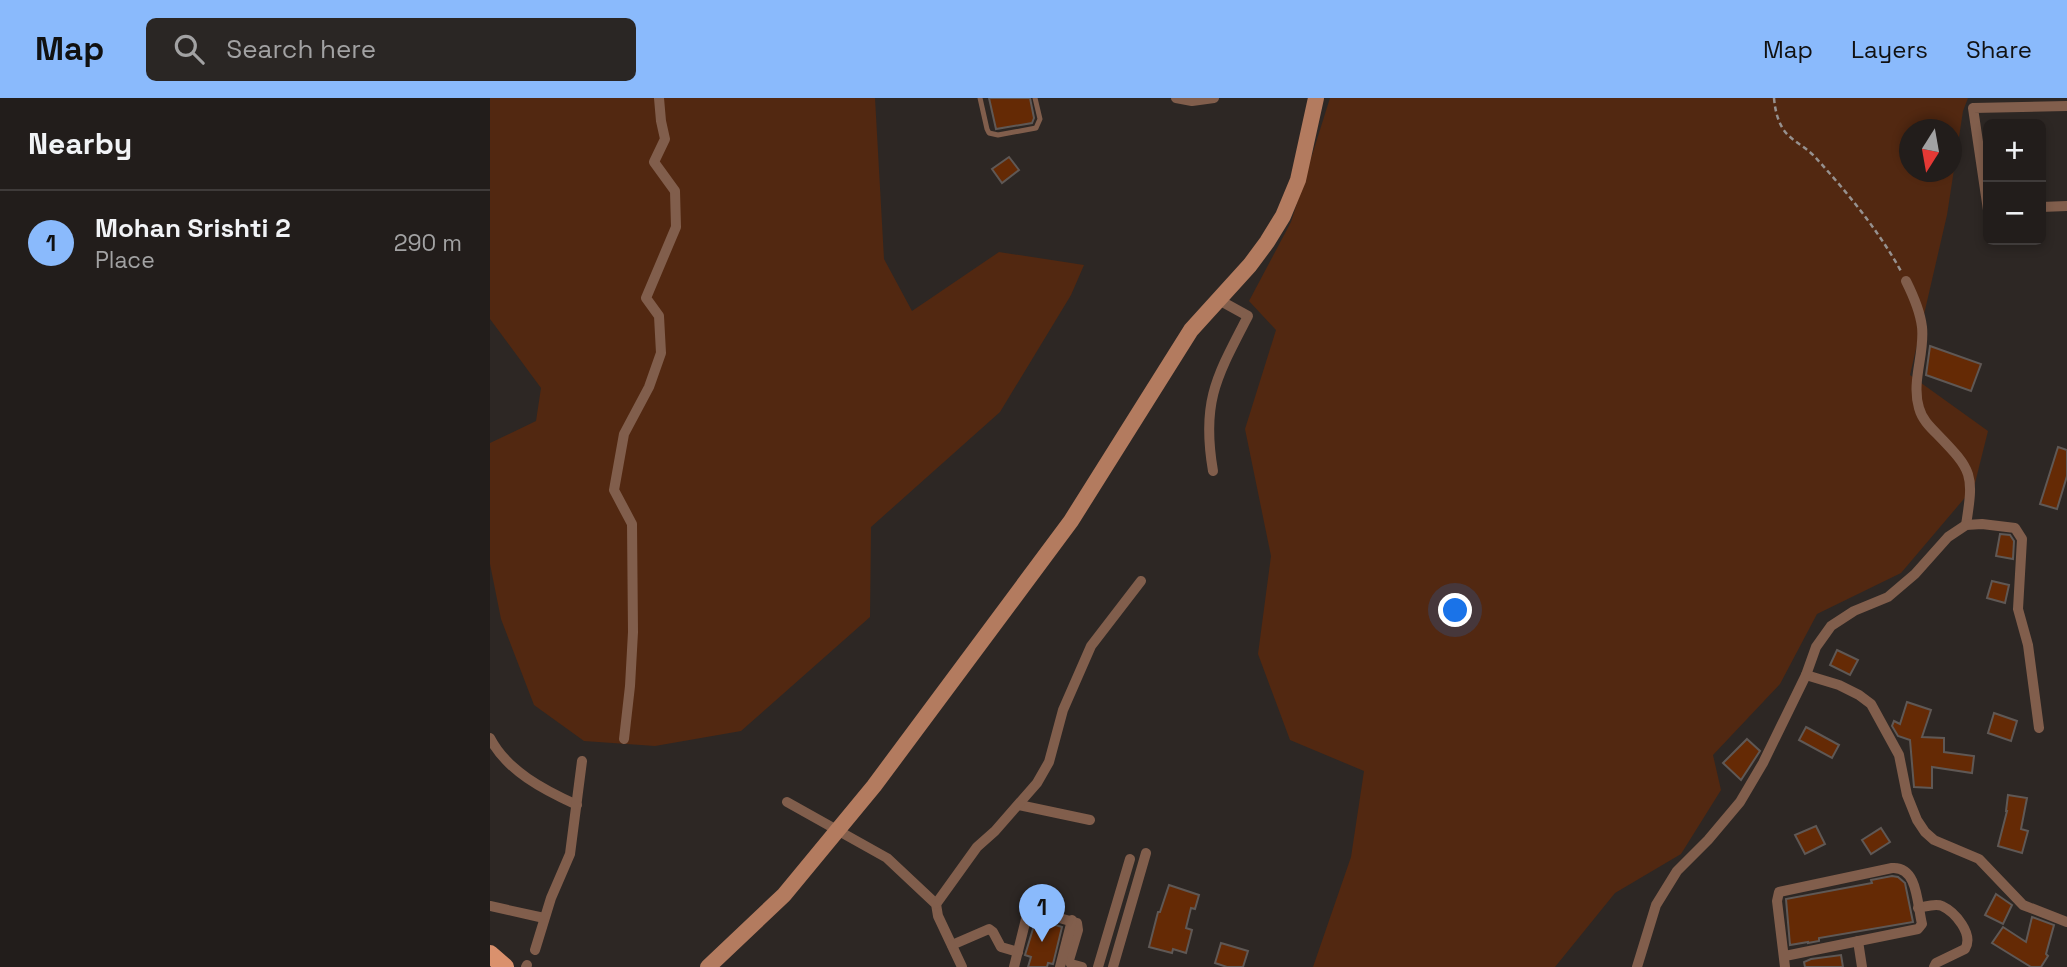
<!DOCTYPE html>
<meta charset="utf-8">
<style>
:root{--surface:#221d1b;--page:#2a2624;--text:#f1f3f6;--muted:#a2a2a3;--line:#3f3b3a;--accent:#8abafc}
body{margin:0;font-family:"Space Grotesk",sans-serif;background:var(--page);color:var(--text)}
.controls{position:absolute;right:21px;top:21px;display:grid;overflow:hidden;border-radius:10px;box-shadow:0 4px 10px #0003}
.controls button{width:63px;height:63px;display:grid;place-items:center;padding:0;border:0;border-bottom:2px solid var(--line);background:var(--surface);color:var(--text);font:35px sans-serif}
.compass{position:absolute;left:1409px;top:21px;width:63px;height:63px;border-radius:50%;background:var(--surface);box-shadow:0 4px 10px #0003;rotate:191deg}
.you{position:absolute;left:966px;top:513px;width:24px;height:24px;margin:-18px;border:5px solid #fff;border-radius:50%;background:#1a73e8;box-shadow:0 0 0 10px #1a73e833}
.badge{display:grid;place-items:center;width:46px;height:46px;border-radius:50%;background:var(--accent);color:#111;font-size:23px;font-weight:700}
.pin{position:absolute;translate:-50% -58px;filter:drop-shadow(0 2px 4px #0008)}
.pin::after{content:'';position:absolute;top:37px;width:24px;height:21px;background:inherit;clip-path:polygon(0 0,100% 0,50% 100%)}
.list{margin:0;padding:0;list-style:none}
h2{display:flex;justify-content:space-between;align-items:center;height:91px;margin:0;padding:0 28px;font-size:30px}
h2 small{font-size:23px;font-weight:400;color:var(--muted)}
.list li{display:grid;grid-template-columns:46px 1fr auto;gap:21px;align-items:center;box-sizing:border-box;height:105px;padding:0 28px;border-top:2px solid var(--line)}
.list b{display:block;font-size:26px;white-space:nowrap}
.list p{margin:0;font-size:23px;white-space:nowrap;color:var(--muted)}
.list em{font-size:23px;font-style:normal;color:var(--muted)}
.icon{flex:none;width:38px;height:38px;fill:none;stroke:currentColor;stroke-width:2;stroke-linecap:round;stroke-linejoin:round}
.map{position:relative;flex:none;width:1577px;height:869px;overflow:hidden}
header{display:flex;align-items:center;gap:42px;box-sizing:border-box;height:98px;padding:0 35px;background:var(--accent);color:#111}
header strong{font-size:33px}
nav{display:flex;gap:38px;margin-inline-start:auto;font-size:24px}
.search{width:490px;height:63px;background:var(--page);display:flex;align-items:center;gap:18px;box-sizing:border-box;padding:0 24px;border-radius:10px;color:var(--muted);font-size:26px}
main{display:flex}
aside{flex:1;background:var(--surface)}
.map>svg:first-child{display:block}
.green{fill:#522811;fill-rule:evenodd}
.building{fill:#652a05;stroke:#5f5855;stroke-width:2}
.lines{fill:none;stroke-linecap:round;stroke-linejoin:round}
.path{stroke:#96918f;stroke-width:2.5;stroke-dasharray:5 3.5;stroke-linecap:butt}
.lane{stroke:#815e4c;stroke-width:5}
.street{stroke:#815e4c;stroke-width:10}
.secondary{stroke:#b37b5f;stroke-width:16}
.primary{stroke:#da916d;stroke-width:18}
</style>
<header>
<strong>Map</strong>
<div class="search"><svg class="icon" aria-label="search" viewBox="0 0 24 24"><circle cx="10" cy="10" r="6"/><path d="M15 15l6 6"/></svg>Search here</div>
<nav><a>Map</a><a>Layers</a><a>Share</a></nav>
</header>
<main>
<aside>
<h2>Nearby<small></small></h2>
<ul class="list">
<li><span class="badge">1</span><div><b>Mohan Srishti 2</b><p>Place</p></div><em>290 m</em></li>
</ul>
</aside>
<div class="map">
<svg width="1577" height="869" viewBox="0 0 1577 869">
<rect width="100%" height="100%" fill="#2d2724"/>
<g class="green">
<polygon points="0,0 385,0 394,161 422,213 509,154 594,167 581,197 510,314 381,429 380,519 251,633 165,648 94,643 44,607 11,521 0,466 0,345 46,323 51,290 0,221"/>
<path d="M 840,0 L 1478,0 L 1473,13 L 1457,117 L 1420,277 L 1498,333 L 1484,389 L 1411,475 L 1327,516 L 1290,586 L 1223,657 L 1231,692 L 1191,756 L 1125,795 L 1065,869 L 823,869 L 861,759 L 874,673 L 800,642 L 768,556 L 781,458 L 755,331 L 786,232 L 759,203 L 801,124 ZM 1420,32 L 1462,32 L 1462,74 L 1420,74 Z"/>
</g>
<g class="building">
<polygon points="499,0 540,0 544,20 542,25 506,31"/>
<polygon points="519,59 529,72 512,85 502,71"/>
<polygon points="1440,248 1491,266 1481,293 1436,277"/>
<polygon points="1568,349 1577,352 1577,378 1567,411 1550,406"/>
<polygon points="1510,436 1520,437 1524,443 1523,461 1506,458"/>
<polygon points="1502,483 1519,487 1515,505 1497,500"/>
<polygon points="1347,552 1368,562 1360,577 1340,567"/>
<polygon points="1417,604 1441,612 1432,639 1454,640 1454,654 1484,658 1482,675 1442,669 1442,690 1424,689 1420,642 1408,638 1402,628 1404,623 1410,626"/>
<polygon points="1504,615 1527,623 1521,643 1498,635"/>
<polygon points="1316,629 1349,647 1342,660 1309,642"/>
<polygon points="1257,641 1270,653 1251,682 1233,665"/>
<polygon points="1518,697 1537,700 1531,731 1538,733 1532,755 1508,748 1517,713 1516,713"/>
<polygon points="1326,728 1335,746 1315,756 1305,737"/>
<polygon points="1391,730 1400,744 1381,756 1372,742"/>
<polygon points="1402,778 1408,779 1415,785 1423,824 1329,840 1329,843 1318,845 1318,844 1300,847 1296,801 1382,785 1381,782"/>
<polygon points="679,787 709,797 705,811 701,810 696,830 702,832 696,855 683,851 682,855 659,849 668,814 670,814"/>
<polygon points="1506,796 1522,807 1513,826 1495,817"/>
<polygon points="1542,819 1564,827 1556,856 1558,858 1551,869 1541,869 1502,845 1513,829 1536,844"/>
<polygon points="546,821 572,829 563,866 558,865 557,869 538,869 541,859 535,857"/>
<polygon points="731,845 758,853 753,869 737,869 725,865"/>
<polygon points="1351,857 1353,869 1315,869 1314,864 1321,861"/>
</g>
<g class="lines">
<path class="path" d="M 1284,0 C 1285,11 1287,21 1293,31 C 1301,43 1315,48 1325,59 C 1357,94 1389,133 1412,175"/>
<polyline class="lane" points="490,0 497,31 499,35 508,37 546,30 550,21 545,0"/>
<g class="street">
<polyline points="686,0 702,3 724,0"/>
<polyline points="1551,109 1577,108"/>
<polyline points="1498,112 1483,10 1577,8"/>
<path d="M 1416,183 C 1423,197 1430,212 1432,229 C 1435,256 1421,283 1429,310 C 1432,321 1439,328 1447,336 C 1483,373 1484,376 1476,427"/>
<path d="M 723,373 C 711,303 727,278 758,218 L 729,202"/>
<polyline points="1316,577 1349,587 1369,597 1381,606 1409,657 1417,697 1427,722 1435,734 1444,742 1489,761 1533,807 1577,824"/>
<path d="M 0,640 C 17,673 54,692 87,707"/>
<polyline points="134,641 140,588 143,534 142,426 124,392 134,336 159,289 171,255 169,218 156,200 186,129 185,93 164,64 175,41 171,23 169,0"/>
<polyline points="297,704 397,760 446,806 448,818 472,869"/>
<polyline points="529,707 600,722"/>
<polyline points="446,806 487,749 505,733 547,685 559,664 573,612 601,548 651,483"/>
<polyline points="0,808 54,820"/>
<path d="M 1428,810 C 1435,809 1445,805 1452,808 C 1465,814 1484,836 1475,851 L 1446,865 L 1444,869"/>
<polyline points="1368,843 1372,869"/>
<polyline points="462,847 499,831 503,834 511,849 528,854"/>
<polyline points="45,852 61,800 80,756 92,663"/>
<path d="M 1295,858 L 1428,831 L 1432,826 C 1427,806 1428,768 1402,770 L 1289,794 L 1287,803 L 1295,869"/>
<polyline points="36,869 37,867"/>
<polyline points="524,869 537,817 545,813 587,825 588,832 579,862 581,866 592,869"/>
<polyline points="570,869 582,822"/>
<polyline points="608,869 640,761"/>
<polyline points="623,869 656,755"/>
<polyline points="1147,869 1166,807 1187,773 1218,742 1250,704 1273,665 1316,577 1326,549 1341,528 1364,513 1398,499 1425,476 1458,439 1476,427 1492,426 1525,430 1532,441 1528,511 1538,547 1549,630"/>
</g>
<polyline class="secondary" points="218,869 294,797 384,688 581,423 701,232 760,167 777,144 793,118 808,82 826,0"/>
<polyline class="primary" points="0,856 15,869"/>
</g>
</svg>
<div class="controls">
<button>+</button>
<button>−</button>
</div>
<svg class="compass" viewBox="-18 -18 36 36"><path d="M0-13l5 13h-10z" fill="#e53935"/><path d="M0 13l5-13h-10z" fill="#a2a2a3"/></svg>
<div class="you"></div>
<div class="pin badge" style="left:552px;top:844px">1</div>
</div>
</main>
